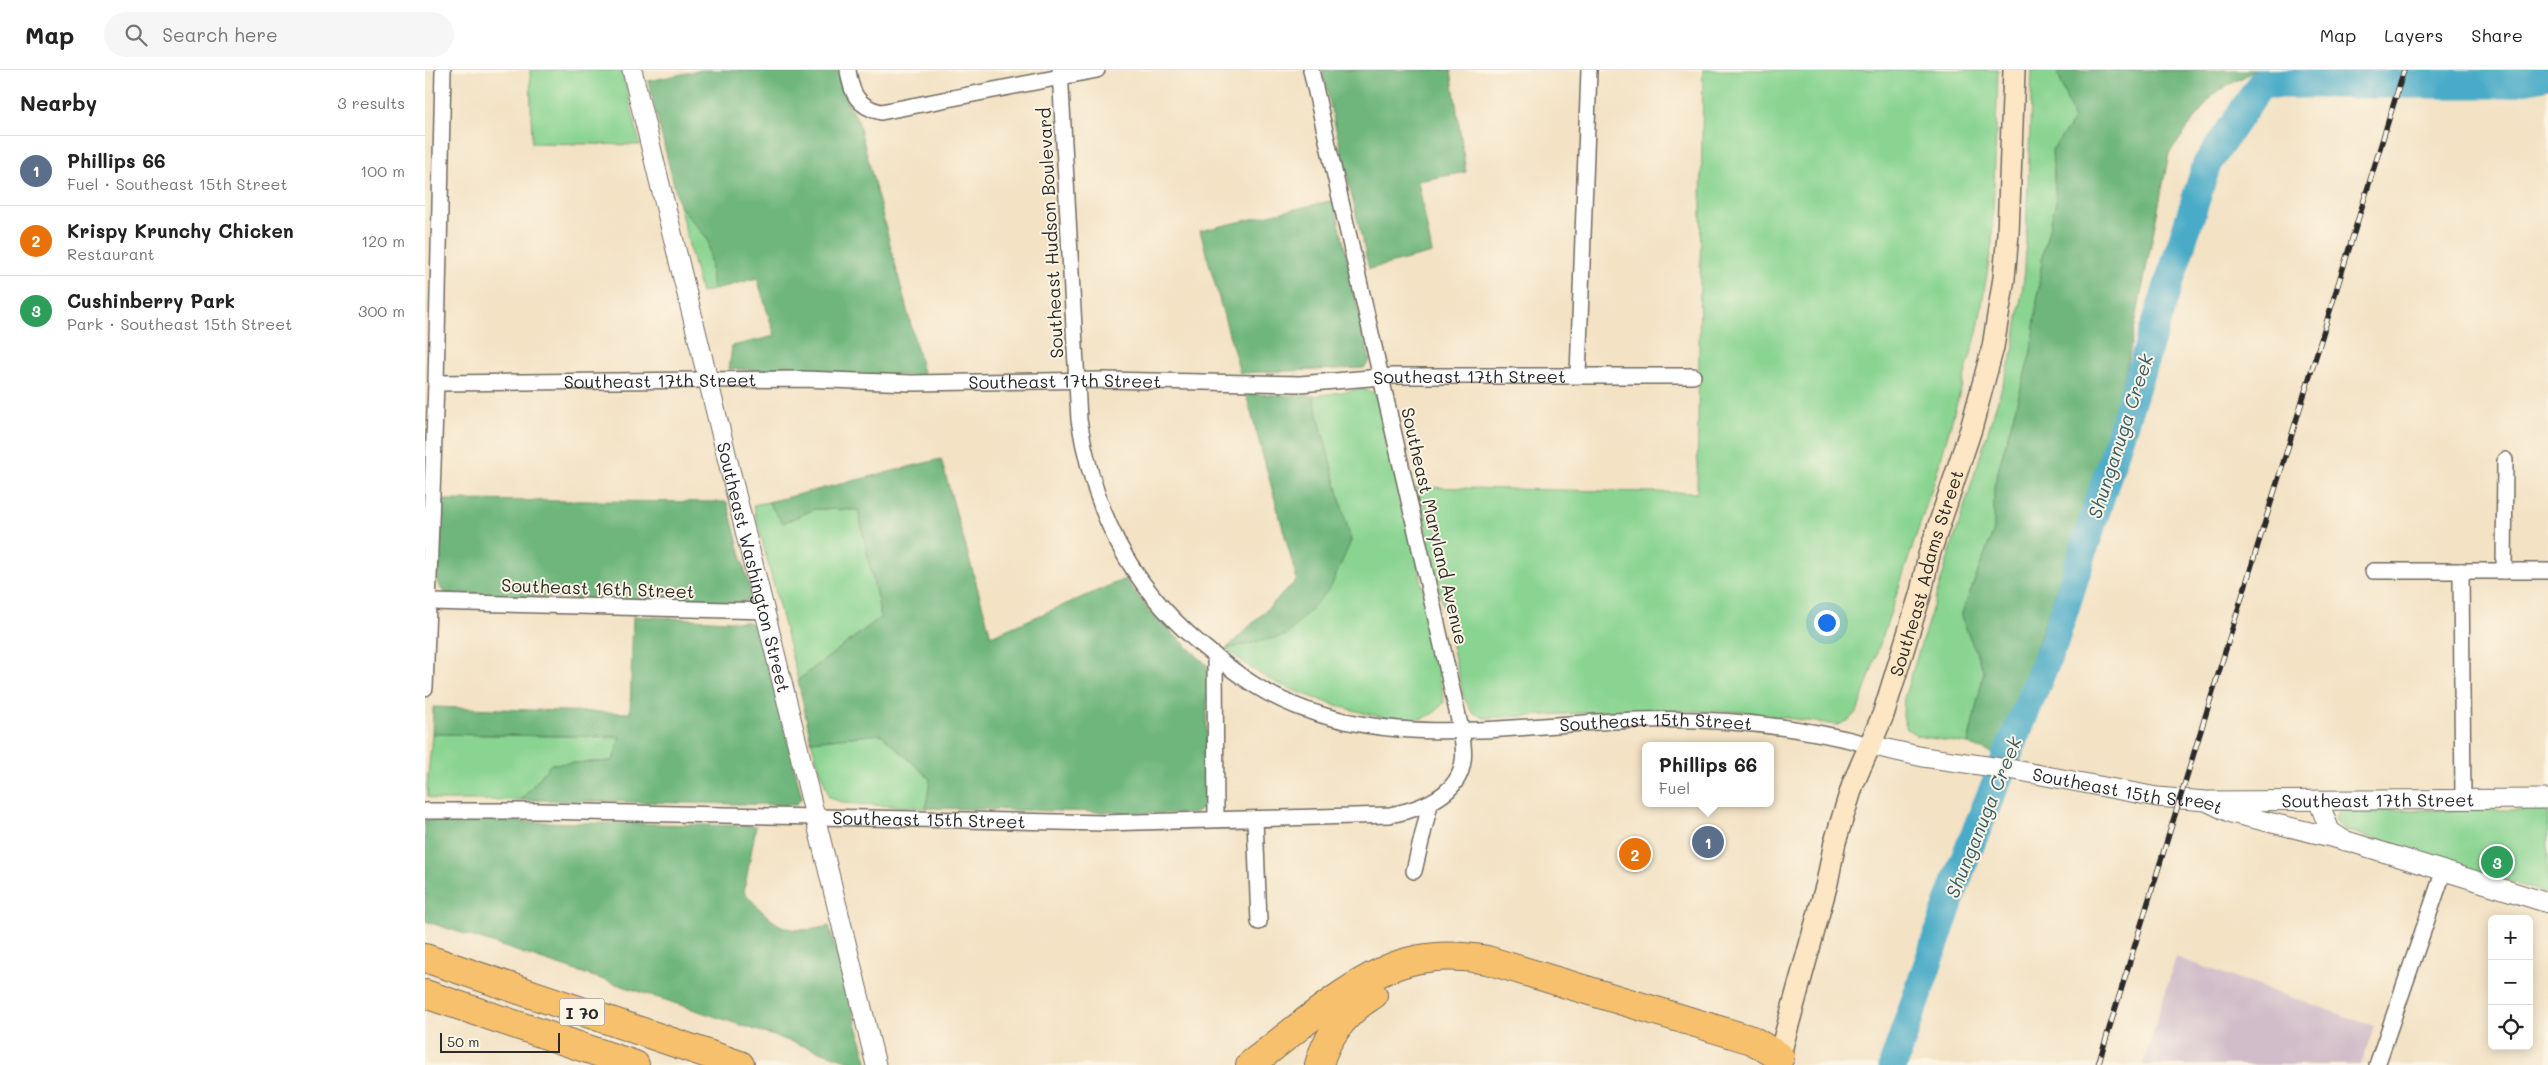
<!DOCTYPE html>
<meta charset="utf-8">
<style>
:root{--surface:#fff;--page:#f6f6f6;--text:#222;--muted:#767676;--line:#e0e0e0;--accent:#1f6fb2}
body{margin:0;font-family:Mali,sans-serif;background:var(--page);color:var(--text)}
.controls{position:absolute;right:15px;bottom:15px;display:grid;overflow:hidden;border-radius:8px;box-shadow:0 2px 12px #0003}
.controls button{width:45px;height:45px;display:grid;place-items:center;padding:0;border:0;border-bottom:1px solid var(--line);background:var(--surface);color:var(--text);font:25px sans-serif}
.scale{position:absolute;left:15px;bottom:12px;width:120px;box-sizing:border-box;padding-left:5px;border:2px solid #2b2b2b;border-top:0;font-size:14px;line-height:18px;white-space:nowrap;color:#2b2b2b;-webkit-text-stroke:4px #fcf5e5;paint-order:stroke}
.you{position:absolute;left:1401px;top:552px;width:18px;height:18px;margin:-12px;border:4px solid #fff;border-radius:50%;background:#1a73e8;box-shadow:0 0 0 8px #1a73e833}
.badge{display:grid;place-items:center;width:32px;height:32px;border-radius:50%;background:var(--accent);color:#fff;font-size:16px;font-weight:700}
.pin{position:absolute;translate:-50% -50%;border:2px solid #fff;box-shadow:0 1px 5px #0006}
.popup{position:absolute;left:1217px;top:672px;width:132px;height:65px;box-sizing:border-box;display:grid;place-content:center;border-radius:8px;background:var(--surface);filter:drop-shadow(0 1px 4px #0005);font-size:16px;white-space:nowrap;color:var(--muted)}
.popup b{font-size:19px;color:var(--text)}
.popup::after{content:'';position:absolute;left:50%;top:100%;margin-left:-10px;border:10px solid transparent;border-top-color:var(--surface)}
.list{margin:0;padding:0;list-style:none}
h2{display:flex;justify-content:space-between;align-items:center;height:65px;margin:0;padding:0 20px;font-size:21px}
h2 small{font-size:16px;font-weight:400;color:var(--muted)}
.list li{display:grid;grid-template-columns:32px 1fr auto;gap:15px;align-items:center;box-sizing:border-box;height:70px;padding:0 20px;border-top:1px solid var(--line)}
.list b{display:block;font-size:19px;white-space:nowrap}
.list p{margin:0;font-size:16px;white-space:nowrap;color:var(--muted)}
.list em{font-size:16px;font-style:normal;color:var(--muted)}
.icon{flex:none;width:28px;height:28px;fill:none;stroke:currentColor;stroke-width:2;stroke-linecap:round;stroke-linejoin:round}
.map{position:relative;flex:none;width:2123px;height:995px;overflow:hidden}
header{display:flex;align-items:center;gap:30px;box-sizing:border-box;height:70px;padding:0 25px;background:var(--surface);border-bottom:1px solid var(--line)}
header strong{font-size:24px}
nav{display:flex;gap:28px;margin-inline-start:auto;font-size:18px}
.search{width:350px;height:45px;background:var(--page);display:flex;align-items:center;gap:12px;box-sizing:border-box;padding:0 18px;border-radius:28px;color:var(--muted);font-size:19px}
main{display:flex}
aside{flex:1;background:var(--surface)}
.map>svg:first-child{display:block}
.industrial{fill:#d1bdc9}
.green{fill:#89d491;stroke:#5a805e}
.forest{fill:#6eb67b;stroke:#4c7053}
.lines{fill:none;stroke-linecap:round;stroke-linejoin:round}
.river{stroke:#48abc7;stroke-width:29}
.minor-casing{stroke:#716b61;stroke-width:18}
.tertiary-casing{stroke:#716b61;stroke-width:21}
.secondary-casing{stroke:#716b61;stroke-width:24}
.motorway-casing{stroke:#716b61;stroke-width:30}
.minor{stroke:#fff;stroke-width:15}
.tertiary{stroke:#fff;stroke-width:19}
.secondary{stroke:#fce6c4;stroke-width:21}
.motorway{stroke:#f7c06c;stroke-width:28}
.rail-casing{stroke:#2b2b2b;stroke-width:5.5}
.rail{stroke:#fcf5e5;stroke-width:4;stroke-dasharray:11;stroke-linecap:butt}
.labels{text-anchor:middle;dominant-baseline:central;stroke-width:4;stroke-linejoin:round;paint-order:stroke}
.shield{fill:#fcf5e5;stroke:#6a6863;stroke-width:1}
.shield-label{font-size:16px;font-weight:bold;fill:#2b2b2b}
.street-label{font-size:18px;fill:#2b2b2b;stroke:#fcf5e5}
.water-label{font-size:19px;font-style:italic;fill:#375e69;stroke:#fcf5e5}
</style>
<header>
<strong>Map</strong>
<div class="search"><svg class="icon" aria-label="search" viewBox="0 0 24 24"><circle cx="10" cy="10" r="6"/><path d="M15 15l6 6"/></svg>Search here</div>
<nav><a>Map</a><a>Layers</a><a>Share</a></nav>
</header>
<main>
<aside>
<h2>Nearby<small>3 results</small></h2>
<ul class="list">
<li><span class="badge" style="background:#5c6f8a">1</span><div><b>Phillips 66</b><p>Fuel · Southeast 15th Street</p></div><em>100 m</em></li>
<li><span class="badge" style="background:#e8710a">2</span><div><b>Krispy Krunchy Chicken</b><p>Restaurant</p></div><em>120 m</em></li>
<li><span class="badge" style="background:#2e9e5b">3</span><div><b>Cushinberry Park</b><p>Park · Southeast 15th Street</p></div><em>300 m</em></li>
</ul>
</aside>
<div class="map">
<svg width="2123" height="995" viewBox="0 0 2123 995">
<rect width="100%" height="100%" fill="#fcf5e5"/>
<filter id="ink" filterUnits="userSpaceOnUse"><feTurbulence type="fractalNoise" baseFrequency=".02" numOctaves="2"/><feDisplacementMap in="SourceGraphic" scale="10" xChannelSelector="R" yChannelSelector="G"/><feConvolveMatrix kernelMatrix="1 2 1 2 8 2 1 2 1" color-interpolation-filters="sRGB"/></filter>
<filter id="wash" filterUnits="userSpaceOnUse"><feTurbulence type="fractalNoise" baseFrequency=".0096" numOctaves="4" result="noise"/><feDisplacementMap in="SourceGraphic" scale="20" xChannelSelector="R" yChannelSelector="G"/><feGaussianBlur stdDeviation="1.12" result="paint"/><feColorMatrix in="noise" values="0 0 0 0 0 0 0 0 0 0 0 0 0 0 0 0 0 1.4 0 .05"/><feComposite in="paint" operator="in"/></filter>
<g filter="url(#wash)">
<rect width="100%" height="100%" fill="#f3e2c4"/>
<polygon class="industrial" points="1751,887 1949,956 1936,995 1718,995"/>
<g class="green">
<polygon points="105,0 197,0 215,75 107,73"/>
<polygon points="1278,0 1573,0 1567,173 1553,259 1510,409 1433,640 1424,650 1412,655 1318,642 1224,640 1059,648 1047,642 1039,628 991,417 1272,423"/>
<polygon points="1607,0 1632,0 1649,50 1627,80 1631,133 1618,182 1606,282 1569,416 1569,460 1536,546 1559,602 1543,674 1493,666 1482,659 1478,646 1479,628 1588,282 1600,201"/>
<polygon points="254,135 283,169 288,220 276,223"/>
<path d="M 938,319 L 951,324 L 963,334 L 1019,632 C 1013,640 1008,645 998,648 C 969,659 861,621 835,604 C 823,596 812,587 801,579 L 862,565 L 926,471 L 888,326 Z"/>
<polygon points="343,432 358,453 390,439 433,440 456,547 373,610 328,435"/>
<polygon points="7,664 195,667 188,691 126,694 96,730 13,730 3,727 2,716"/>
<polygon points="456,664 505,709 501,738 418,733 404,727 386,671"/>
<polygon points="1917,740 2123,740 2123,824 1918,759 1910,751 1913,743"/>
</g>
<g class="forest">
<polygon points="277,0 412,0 422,32 433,50 499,306 304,299 307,276 350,266 332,208 288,220 283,169 254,135 223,11"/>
<polygon points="897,0 1026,0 1041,102 993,111 1007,183 944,199"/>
<polygon points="1632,0 1859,0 1829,1 1788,24 1744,84 1702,295 1677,387 1601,607 1570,684 1543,674 1559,602 1536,546 1569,460 1569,416 1606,282 1618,182 1631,133 1627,80 1649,50"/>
<polygon points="909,130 945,291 939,298 815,303 775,161"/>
<polygon points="821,324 888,326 926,471 906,517 862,565 801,579 872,510"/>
<polygon points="516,389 566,566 700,509 725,542 783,596 780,737 769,744 501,738 505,709 456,664 386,671 373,610 456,547 433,440 390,439 358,453 343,432"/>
<polygon points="15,430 302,432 326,523 322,531 308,535 19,523 12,512"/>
<polygon points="208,546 324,552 333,559 377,727 371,735 96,730 126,694 188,691 195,667 7,664 8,637 205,643"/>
<path d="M 0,750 L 331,756 L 319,822 C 349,854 357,867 404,856 L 443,995 L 437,995 L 0,851 Z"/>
</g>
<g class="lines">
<polyline class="river" points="1468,995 1537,795 1629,572 1782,94 1836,14 2078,14 2123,5"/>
</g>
</g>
<g filter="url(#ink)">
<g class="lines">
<g class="minor-casing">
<g id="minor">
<path d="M 423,0 C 426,22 432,37 456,42 L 672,0"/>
<path id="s1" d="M 635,0 L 654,350 C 669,441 703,513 774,573 C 792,588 811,604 831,616 C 944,686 1088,654 1212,650 C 1291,647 1369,655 1445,675"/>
<polyline points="1153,305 1164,0"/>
<path id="s2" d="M 11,313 L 377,309 L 487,313 L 677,310 L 875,314 L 968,306 L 1268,306"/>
<polyline points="1948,501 2123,501"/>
<polyline points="2036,501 2038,729"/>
<polyline points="2079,501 2080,390"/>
<polyline points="5,532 341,541"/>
<polyline points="790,586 791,749"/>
<polyline points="0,618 11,313 18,0"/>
<path id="s3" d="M 0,741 L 113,741 L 678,753 L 965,745 C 995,739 1034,726 1038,691 C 1040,681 1037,669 1036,659 L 886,0"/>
<polyline points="830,749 834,852"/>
<polyline points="989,801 1005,734"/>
<polyline points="1952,995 2019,800"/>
</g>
</g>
<g class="tertiary-casing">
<g id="tertiary">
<path id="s4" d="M 207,0 L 451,995"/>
<path id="s5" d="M 1445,675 L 1498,687 L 1590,700 L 1732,727 L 1781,731 L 1806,743 L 1922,771 L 2123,833"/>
<polyline points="1893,730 1905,761 1920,771"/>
<path id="s6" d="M 1785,731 L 2123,729"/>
</g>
</g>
<g class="secondary-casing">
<g id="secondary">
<path id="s7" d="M 1352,995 L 1402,813 L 1410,772 L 1428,714 L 1458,645 L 1496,522 L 1504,485 L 1546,359 L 1568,277 L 1579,208 L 1583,164 L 1589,0"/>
</g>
</g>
<g class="motorway-casing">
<g id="motorway">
<polyline points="0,888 315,995"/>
<polyline points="0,924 210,995"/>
<path d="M 825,995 C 869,962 930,906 982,892 C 1009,885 1034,885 1062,890 L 1327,970 L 1355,987"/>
<path d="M 894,995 C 901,966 923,940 948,925"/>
</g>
</g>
<use href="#minor" class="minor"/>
<use href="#tertiary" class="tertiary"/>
<use href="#secondary" class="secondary"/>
<use href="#motorway" class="motorway"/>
<g class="rail-casing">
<polyline id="rail" points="1673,995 1979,0"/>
</g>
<use href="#rail" class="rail"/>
</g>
</g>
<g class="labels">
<rect class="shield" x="134.5" y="928.5" width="45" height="27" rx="4"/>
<g class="shield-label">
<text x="157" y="942">I 70</text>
</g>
<g class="street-label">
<text transform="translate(625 163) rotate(-93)">Southeast Hudson Boulevard</text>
<text stroke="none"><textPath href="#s2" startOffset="1034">Southeast 17th Street</textPath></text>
<text stroke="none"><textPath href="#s2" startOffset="224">Southeast 17th Street</textPath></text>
<text stroke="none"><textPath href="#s2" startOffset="629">Southeast 17th Street</textPath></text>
<text transform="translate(1010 456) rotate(77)">Southeast Maryland Avenue</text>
<text stroke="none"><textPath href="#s4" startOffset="512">Southeast Washington Street</textPath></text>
<text stroke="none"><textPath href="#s7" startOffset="515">Southeast Adams Street</textPath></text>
<text transform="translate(173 518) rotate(2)">Southeast 16th Street</text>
<text stroke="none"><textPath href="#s1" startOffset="1089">Southeast 15th Street</textPath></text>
<text stroke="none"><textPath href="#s5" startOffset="262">Southeast 15th Street</textPath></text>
<text stroke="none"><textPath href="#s6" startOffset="168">Southeast 17th Street</textPath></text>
<text stroke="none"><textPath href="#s3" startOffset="504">Southeast 15th Street</textPath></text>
</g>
<g class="water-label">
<text transform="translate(1695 366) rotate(-72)">Shunganuga Creek</text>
<text transform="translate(1558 747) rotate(-68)">Shunganuga Creek</text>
</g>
</g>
</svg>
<div class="controls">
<button>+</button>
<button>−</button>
<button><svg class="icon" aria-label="locate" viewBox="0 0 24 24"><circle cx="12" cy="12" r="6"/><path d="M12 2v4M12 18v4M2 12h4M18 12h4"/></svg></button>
</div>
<div class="scale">50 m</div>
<div class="you"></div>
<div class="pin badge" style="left:1283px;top:772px;background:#5c6f8a">1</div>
<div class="popup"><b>Phillips 66</b>Fuel</div>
<div class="pin badge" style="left:1210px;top:784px;background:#e8710a">2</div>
<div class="pin badge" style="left:2072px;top:792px;background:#2e9e5b">3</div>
</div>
</main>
